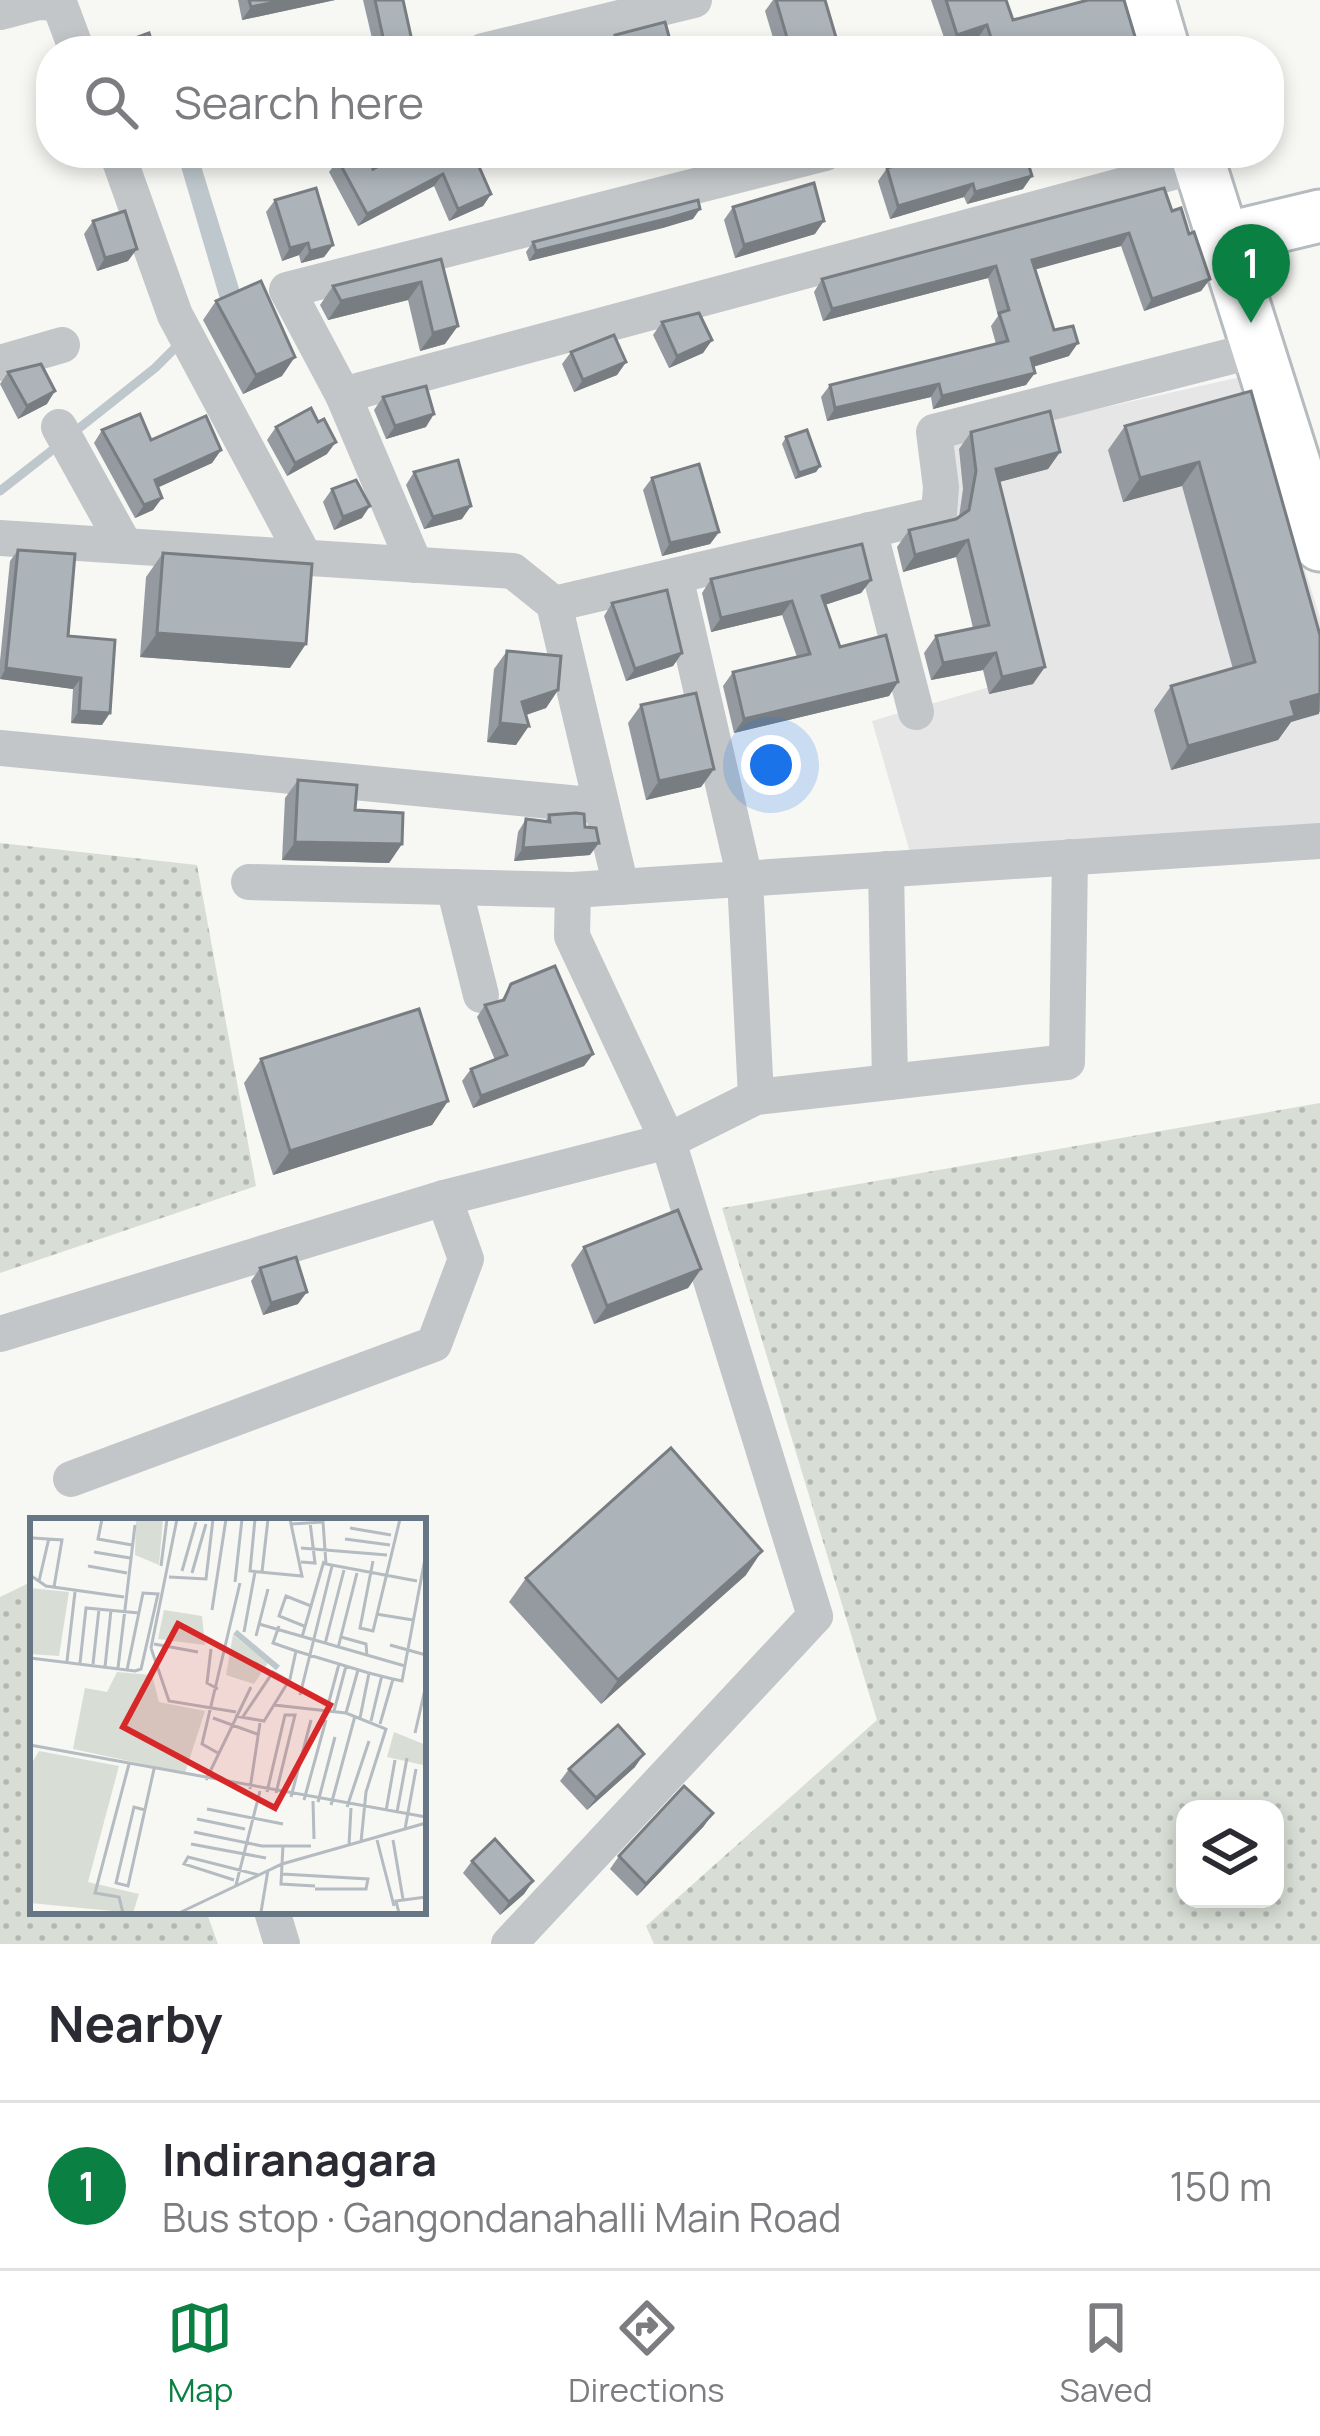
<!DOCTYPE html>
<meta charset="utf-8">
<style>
:root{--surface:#fff;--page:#f7f7f7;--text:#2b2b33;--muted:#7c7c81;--line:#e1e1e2;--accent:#0b8043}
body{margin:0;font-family:Manrope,sans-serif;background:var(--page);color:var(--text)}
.controls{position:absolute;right:36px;bottom:36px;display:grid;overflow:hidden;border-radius:24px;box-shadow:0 6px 18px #0003}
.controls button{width:108px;height:108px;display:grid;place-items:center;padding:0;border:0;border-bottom:3px solid var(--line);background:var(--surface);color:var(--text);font:60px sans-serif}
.you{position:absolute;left:771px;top:765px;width:42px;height:42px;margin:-30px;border:9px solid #fff;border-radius:50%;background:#1a73e8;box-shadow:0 0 0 18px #1a73e833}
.badge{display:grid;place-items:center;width:78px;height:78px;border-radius:50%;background:var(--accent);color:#fff;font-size:39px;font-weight:700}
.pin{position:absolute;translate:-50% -99px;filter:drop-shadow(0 3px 6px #0008)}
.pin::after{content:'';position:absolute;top:63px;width:42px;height:36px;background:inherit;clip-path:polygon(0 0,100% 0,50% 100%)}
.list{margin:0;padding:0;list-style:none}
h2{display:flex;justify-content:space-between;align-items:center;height:156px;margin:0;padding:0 48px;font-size:51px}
h2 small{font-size:39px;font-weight:400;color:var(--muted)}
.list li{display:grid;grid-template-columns:78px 1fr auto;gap:36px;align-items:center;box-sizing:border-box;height:168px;padding:0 48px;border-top:3px solid var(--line)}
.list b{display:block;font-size:45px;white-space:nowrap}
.list p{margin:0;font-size:39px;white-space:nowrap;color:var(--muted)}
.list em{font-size:39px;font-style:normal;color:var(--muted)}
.icon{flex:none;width:66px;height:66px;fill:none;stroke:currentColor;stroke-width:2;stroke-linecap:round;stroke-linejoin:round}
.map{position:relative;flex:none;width:1320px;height:1944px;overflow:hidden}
.search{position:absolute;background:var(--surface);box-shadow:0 6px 18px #0003;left:36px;right:36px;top:36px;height:132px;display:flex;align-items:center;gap:30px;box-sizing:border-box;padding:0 42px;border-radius:48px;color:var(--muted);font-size:45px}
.sheet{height:324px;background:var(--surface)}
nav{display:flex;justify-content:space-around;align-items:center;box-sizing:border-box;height:168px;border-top:3px solid var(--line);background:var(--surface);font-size:33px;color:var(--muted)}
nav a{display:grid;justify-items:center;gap:6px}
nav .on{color:var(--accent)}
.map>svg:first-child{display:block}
.built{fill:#e5e6e5}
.grass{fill:url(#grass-dots);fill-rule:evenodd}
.water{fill:#bdc7cc}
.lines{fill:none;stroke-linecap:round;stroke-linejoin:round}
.stream{stroke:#bdc7cc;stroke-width:9}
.secondary-casing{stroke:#b6bbc0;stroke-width:57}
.street{stroke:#c2c6c9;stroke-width:36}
.secondary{stroke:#fff;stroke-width:51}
.wall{fill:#949a9f}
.shaded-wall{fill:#787d82}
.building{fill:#acb3b9;stroke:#787d82;stroke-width:3}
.inset-river{fill:none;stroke:#bdc7cc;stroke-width:6}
.inset-road{fill:none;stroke:#b4bbc1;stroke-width:3}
.view{fill:#d62828;fill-opacity:0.15;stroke:#d62828;stroke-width:6}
.inset-edge{fill:none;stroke:#667685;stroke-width:6}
</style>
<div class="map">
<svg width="1320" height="1944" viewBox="0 0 1320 1944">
<defs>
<pattern id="grass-dots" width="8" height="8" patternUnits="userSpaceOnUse" patternTransform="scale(3)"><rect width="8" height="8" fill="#d8ded5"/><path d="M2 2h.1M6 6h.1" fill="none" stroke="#b3b9b2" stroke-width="1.8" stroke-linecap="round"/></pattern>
</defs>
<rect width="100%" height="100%" fill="#f7f7f4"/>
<polygon class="built" points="1245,376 1320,618 1320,835 912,859 872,721 993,686 937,445"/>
<g class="grass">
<polygon points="0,843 197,865 256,1186 0,1273"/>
<path d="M 1320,1103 L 1320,1944 L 654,1944 L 646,1926 L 877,1720 L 722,1208 ZM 1275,1809 L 1275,1899 L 1185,1899 L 1185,1809 Z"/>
<polygon points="33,1581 33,1911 206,1911 218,1944 0,1944 0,1597"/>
</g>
<polygon class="water" points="177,153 197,153 242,298 222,306"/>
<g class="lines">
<g class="stream">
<polyline points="73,433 155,368 179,344"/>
<polyline points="0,491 60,444"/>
</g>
<g class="secondary-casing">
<g id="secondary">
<polyline points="1149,0 1164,51"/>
<polyline points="1196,153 1320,545"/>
<polyline points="1224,239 1320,216"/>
</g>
</g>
<g class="street">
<polyline points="58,0 77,51"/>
<polyline points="0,12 38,2 59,3"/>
<polyline points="483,51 694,0"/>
<polyline points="117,153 175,315 305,558"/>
<polyline points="825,153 287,290 343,395 1199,165"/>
<polyline points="0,363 62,345"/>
<polyline points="343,395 415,565"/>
<polyline points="59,427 125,546"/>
<polyline points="869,530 916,712"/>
<polyline points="0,538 513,571 554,604 621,887"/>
<polyline points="675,576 745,879 756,1097"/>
<polyline points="554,604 939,514 941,487 934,432 1259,349"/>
<polyline points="0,748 601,806"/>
<polyline points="886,869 890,1082"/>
<polyline points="249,882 573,890 1320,841"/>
<polyline points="454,887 481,995"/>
<polyline points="0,1334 444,1198 668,1141 756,1097 1067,1062 1070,857"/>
<polyline points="71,1479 434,1344 466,1259 444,1198"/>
<polyline points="272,1911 282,1944"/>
<polyline points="509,1944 815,1616 668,1141 572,936 573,890"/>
</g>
<use href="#secondary" class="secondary"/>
</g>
<g class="wall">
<polygon points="238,0 335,0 242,20"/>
<polygon points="363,0 403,0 413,51 375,51"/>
<polygon points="773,0 825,0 840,51 777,51 765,11"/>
<polygon points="931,0 1006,0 1013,20 1129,51 981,51 977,39 948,49"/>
<polygon points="615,35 673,51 607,51 607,48"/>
<polygon points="452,159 491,194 483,206 449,221 434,186 358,226 329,172 338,160 373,169"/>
<polygon points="887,168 1023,189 967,204 964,197 890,219 878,181"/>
<polygon points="275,200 333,245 324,257 301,263 299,255 282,261 266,212"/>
<polygon points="733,207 815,234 735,258 724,220"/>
<polygon points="1172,211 1189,234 1210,279 1201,291 1144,311 1121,246 1035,269 1054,330 1069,356 1033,367 1026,385 933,409 931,397 827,421 821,397 830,385 996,344 991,326 998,316 988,278 823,321 814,292 822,279"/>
<polygon points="693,219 529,261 526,252 533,242"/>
<polygon points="93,221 128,261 97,271 84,234"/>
<polygon points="441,259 445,344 420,351 408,300 328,320 320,305 333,286"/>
<polygon points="216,301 282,376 243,394 203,320"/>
<polygon points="662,322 712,340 703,353 669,368 653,335"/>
<polygon points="571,352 626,362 617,375 574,392 562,364"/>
<polygon points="8,372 47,404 18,419 0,384"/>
<polygon points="1251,391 1320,635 1320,712 1291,722 1278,740 1171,770 1154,710 1171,686 1233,669 1182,486 1123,502 1108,450 1125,426"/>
<polygon points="383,397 426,427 386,439 374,410"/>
<polygon points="276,427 327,454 287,476 267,440"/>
<polygon points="102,430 151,440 221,450 212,463 158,487 162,498 153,510 135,518 94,443"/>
<polygon points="971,432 1060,452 1048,469 999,482 1033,684 989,694 983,670 931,680 924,653 936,636 973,628 956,557 903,572 897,547 909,530 959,517 963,489 959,449"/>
<polygon points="786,437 820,466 816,472 795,479 782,444"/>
<polygon points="414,472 462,519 424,529 406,485"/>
<polygon points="652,478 719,532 710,544 662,556 643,490"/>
<polygon points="332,489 362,518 334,530 323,502"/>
<polygon points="18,550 68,636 102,725 71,723 73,689 0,679 0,661 10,561"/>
<polygon points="163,553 290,668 140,657 146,577"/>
<polygon points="711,579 871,580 861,593 825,605 840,647 898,682 889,696 734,733 723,686 733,672 797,657 782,615 711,632 702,593"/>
<polygon points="612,603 682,653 673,666 626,681 604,616"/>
<polygon points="507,651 558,690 546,708 525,715 516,745 487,742 494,669"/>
<polygon points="641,705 714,769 701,787 646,800 628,723"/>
<polygon points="298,780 355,810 402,844 389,863 282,860 285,798"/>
<polygon points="549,815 590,855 514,861 518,832 526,819 545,822"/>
<polygon points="511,984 593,1054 584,1066 473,1108 462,1081 471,1069 495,1060 477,1017 485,1005 501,1001"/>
<polygon points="261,1059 448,1101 432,1125 273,1175 244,1083"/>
<polygon points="584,1247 701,1269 688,1288 594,1324 571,1265"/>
<polygon points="260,1268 298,1304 263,1315 251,1281"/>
<polygon points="746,1575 601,1704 509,1602 526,1578"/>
<polygon points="635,1767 587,1810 560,1781 569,1769"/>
<polygon points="704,1826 637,1896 610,1869 619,1856"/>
<polygon points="472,1861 533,1881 524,1894 500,1915 463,1873"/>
</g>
<g class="shaded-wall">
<polygon points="286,0 335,0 242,20 251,7"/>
<polygon points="987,25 977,39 948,49 957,35"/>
<polygon points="1136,40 1129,51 1100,51"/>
<polygon points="443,174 434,186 358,226 367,214"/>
<polygon points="1032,176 1023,189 967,204 975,192"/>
<polygon points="973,184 964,197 890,219 898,206"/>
<polygon points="491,194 483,206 449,221 458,209"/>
<polygon points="700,209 693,219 663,228 529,261 536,251"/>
<polygon points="824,221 815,234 735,258 744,245"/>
<polygon points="1129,233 1121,246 1023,273 1032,260"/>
<polygon points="308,243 299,255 282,261 290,248"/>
<polygon points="333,245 324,257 301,263 310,251"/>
<polygon points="137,249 128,261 97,271 105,258"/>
<polygon points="996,266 988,278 823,321 832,309"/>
<polygon points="1210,279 1201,291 1144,311 1152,299"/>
<polygon points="421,282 408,300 328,320 341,301"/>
<polygon points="458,326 445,344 420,351 433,333"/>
<polygon points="712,340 703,353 669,368 677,356"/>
<polygon points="1078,343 1069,356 1022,370 1031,358"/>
<polygon points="295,357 282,376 243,394 256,375"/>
<polygon points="626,362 617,375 574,392 583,380"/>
<polygon points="1035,373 1026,385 933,409 942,396"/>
<polygon points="939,384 931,397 827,421 835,408"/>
<polygon points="55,391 47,404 18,419 27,406"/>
<polygon points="434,414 426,427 386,439 395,426"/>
<polygon points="336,442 327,454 287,476 295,463"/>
<polygon points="221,450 212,463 146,493 155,480"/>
<polygon points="1060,452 1048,469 984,486 996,469"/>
<polygon points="1199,462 1182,486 1123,502 1140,478"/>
<polygon points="820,466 816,472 795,479 799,473"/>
<polygon points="162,498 153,510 135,518 144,505"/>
<polygon points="370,506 362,518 334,530 343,517"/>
<polygon points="471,506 462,519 424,529 433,517"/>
<polygon points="719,532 710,544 662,556 670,543"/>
<polygon points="968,540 956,557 903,572 915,555"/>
<polygon points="871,580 861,593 812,609 822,596"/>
<polygon points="792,601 782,615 711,632 721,618"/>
<polygon points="157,633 306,644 290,668 140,657"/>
<polygon points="682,653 673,666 626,681 635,669"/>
<polygon points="996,653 983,670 931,680 943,663"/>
<polygon points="1045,667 1033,684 989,694 1002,677"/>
<polygon points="6,668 81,678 73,689 0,679"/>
<polygon points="898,682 889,696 734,733 744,719"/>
<polygon points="558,690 546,708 509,721 522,702"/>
<polygon points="1320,694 1319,714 1291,722 1278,740 1171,770 1188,746 1291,702"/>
<polygon points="79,711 110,713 102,725 71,723"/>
<polygon points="500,723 529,726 516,745 487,742"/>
<polygon points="714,769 701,787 646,800 659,781"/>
<polygon points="295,842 402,844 389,863 282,860"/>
<polygon points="599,843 590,855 514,861 523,848"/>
<polygon points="593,1054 584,1066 473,1108 481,1096"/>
<polygon points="448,1101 432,1125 273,1175 290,1151"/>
<polygon points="701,1269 688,1288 594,1324 607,1306"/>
<polygon points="307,1292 298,1304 263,1315 271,1303"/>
<polygon points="762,1551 746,1575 601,1704 618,1680"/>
<polygon points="644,1754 635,1767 587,1810 596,1798"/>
<polygon points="713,1813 704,1826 637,1896 646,1884"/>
<polygon points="533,1881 524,1894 500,1915 509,1902"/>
</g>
<g class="building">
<polygon points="249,0 286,0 251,7"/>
<polygon points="375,0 403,0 414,50 386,51"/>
<polygon points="776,0 825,0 840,51 781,51 790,48"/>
<polygon points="946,0 1006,0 1013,20 1088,0 1124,0 1136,40 1100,51 995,51 987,25 957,35"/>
<polygon points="665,22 673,51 619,51 615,35"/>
<polygon points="149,33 155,51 118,51 116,45"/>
<polygon points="357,153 368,153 373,169 403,153 451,153 452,159 466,153 473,153 491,194 458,209 443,174 367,214 338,160"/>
<polygon points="941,153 1025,153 1032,176 975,192 973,184 898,206 887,168"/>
<polygon points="814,183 824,221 744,245 733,207"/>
<polygon points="316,188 333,245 310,251 308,243 290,248 275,200"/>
<polygon points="1164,188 1172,211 1181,208 1189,234 1194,232 1210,279 1152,299 1129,233 1032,260 1054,330 1073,326 1078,343 1031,358 1035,373 942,396 939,384 835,408 830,385 1008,341 999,313 1009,310 996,266 832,309 822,279"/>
<polygon points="698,200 700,209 670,218 536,251 533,242"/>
<polygon points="125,211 137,249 105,258 93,221"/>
<polygon points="441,259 458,326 433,333 421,282 341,301 333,286"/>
<polygon points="261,281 295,357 256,375 216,301"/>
<polygon points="699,313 712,340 677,356 662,322"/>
<polygon points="614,335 626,362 583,380 571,352"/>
<polygon points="41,364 55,391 27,406 8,372"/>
<polygon points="426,386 434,414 395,426 383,397"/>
<polygon points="1251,391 1320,635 1320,694 1291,702 1295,716 1188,746 1171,686 1255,662 1199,462 1140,478 1125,426"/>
<polygon points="311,408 318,422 324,419 336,442 295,463 276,427"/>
<polygon points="1050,411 1060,452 996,469 1045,667 1002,677 996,653 943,663 936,636 989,625 968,540 915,555 909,530 956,519 969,510 976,471 971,432"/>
<polygon points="140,414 151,440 206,416 221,450 155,480 162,498 144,505 102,430"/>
<polygon points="807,430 820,466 799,473 786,437"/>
<polygon points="458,460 471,506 433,517 414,472"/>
<polygon points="699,464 719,532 670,543 652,478"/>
<polygon points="356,480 370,506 343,517 332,489"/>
<polygon points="862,544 871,580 822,596 840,647 886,635 898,682 744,719 733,672 810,654 792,601 721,618 711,579"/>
<polygon points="18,550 75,554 68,636 115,640 110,713 79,711 81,678 6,668"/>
<polygon points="163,553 312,564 306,644 157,633"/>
<polygon points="667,590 682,653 635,669 612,603"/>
<polygon points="507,651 561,656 558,690 522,702 529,726 500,723"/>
<polygon points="696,693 714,769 659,781 641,705"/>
<polygon points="298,780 357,785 355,810 403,813 402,844 295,842"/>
<polygon points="576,813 584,814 585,827 596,828 599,843 523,848 526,819 550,822 549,815"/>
<polygon points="555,966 593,1054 481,1096 471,1069 507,1055 485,1005 504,1000 511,984"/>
<polygon points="419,1009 448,1101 290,1151 261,1059"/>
<polygon points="678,1210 701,1269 607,1306 584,1247"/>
<polygon points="296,1257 307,1292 271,1303 260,1268"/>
<polygon points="671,1448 762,1551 618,1680 526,1578"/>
<polygon points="618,1725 644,1754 596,1798 569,1769"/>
<polygon points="684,1786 713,1813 646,1884 619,1856"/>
<polygon points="495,1839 533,1881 509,1902 472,1861"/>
</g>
<g transform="translate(30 1518)">
<rect width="396" height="396" fill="#f7f7f4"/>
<path d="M 106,1 L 133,1 L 129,47 L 105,37 ZM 0,70 L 39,74 L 29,138 L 0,136 ZM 134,92 L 172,98 L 175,127 L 128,121 ZM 203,117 L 238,145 L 224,166 L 196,157 ZM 87,154 L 122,157 L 129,184 L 175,193 L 155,255 L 43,231 L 55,170 L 77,174 ZM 364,214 L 396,227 L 393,247 L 357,239 ZM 9,233 L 89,248 L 58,364 L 109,376 L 103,395 L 0,385 L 0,248 Z" fill="#d8ded5"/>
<path class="inset-river" d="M 205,114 L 248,150"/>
<path class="inset-road" d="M 72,1 L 68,21 L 102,27M 225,1 L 220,53 L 272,58 L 260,1M 261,6 L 293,4 L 296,46 L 387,63M 320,10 L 361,17M 3,20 L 32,22 L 24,69M 315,21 L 360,27M 271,30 L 357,37M 64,34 L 100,40M 343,43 L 330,110 L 343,113 L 370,1M 271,44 L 285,45 L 280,4M 58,48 L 97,55M 131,48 L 137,1M 152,53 L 166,4M 232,54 L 238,1M 162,55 L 176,6M 0,57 L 16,68 L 94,79M 139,59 L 176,61 L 183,1M 9,63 L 19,20M 205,64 L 212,1M 182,92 L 196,1M 346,96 L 383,102M 229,106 L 375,148M 249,108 L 243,125 L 266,133M 274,108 L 249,98 L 256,78 L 281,88M 214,114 L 225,54M 226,118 L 238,71M 272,119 L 294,43M 311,119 L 336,126 L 337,138M 124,126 L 168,134M 295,126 L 314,52M 360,127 L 396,137M 121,130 L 147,1M 121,130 L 139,183 L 206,194M 308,130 L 327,55M 181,131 L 177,165 L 188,171M 0,140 L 105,153 L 111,151 L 128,76 L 113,75 L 97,152M 37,143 L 45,74M 50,145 L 56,90 L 109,95M 63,146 L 69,91M 75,149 L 81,92M 88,150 L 105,7M 339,155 L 363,161 L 350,206M 363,161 L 372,163 L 396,35M 270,177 L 302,48M 244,187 L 316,195 L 356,211 L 336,274 L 331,324M 297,191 L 309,146M 304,193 L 316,148M 316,195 L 328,152M 205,198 L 234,203 L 260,161 L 266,133 L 339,155 L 330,200M 183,200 L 227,216M 212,200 L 243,154 L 259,163M 341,203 L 352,157M 385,215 L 396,167M 0,227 L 396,299M 188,235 L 172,226 L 210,65M 176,262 L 221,169M 220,271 L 230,205M 237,274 L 255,197 L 265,197 L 246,275M 261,279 L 281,202M 274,282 L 296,202M 283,283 L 284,321M 288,284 L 305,219M 301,287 L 325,198M 317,289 L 339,223M 177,291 L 253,306M 115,292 L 104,289 L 86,365 L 98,368 L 124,251M 356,293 L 365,242M 367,294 L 377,240M 167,301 L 215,311M 375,311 L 386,251M 164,314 L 232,328 L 281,328M 347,322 L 364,388M 363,322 L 373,381M 161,326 L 236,340M 253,327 L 251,366 L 285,368M 319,327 L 321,290M 252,356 L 338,361 L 336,371 L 285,371M 204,362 L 154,346 L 158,339 L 229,357M 206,367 L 230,273M 231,394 L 238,352M 93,395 L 89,379 L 65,375 L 99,246M 149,395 L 252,346 L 396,305M 369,395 L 366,383 L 396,379"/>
<path class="view" d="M 148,106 L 300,187 L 245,290 L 93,209 Z"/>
<rect width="396" height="396" class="inset-edge"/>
</g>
</svg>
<div class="controls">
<button><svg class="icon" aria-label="layers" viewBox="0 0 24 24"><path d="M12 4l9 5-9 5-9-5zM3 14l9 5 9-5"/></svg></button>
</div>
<div class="you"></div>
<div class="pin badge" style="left:1251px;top:323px">1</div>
<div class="search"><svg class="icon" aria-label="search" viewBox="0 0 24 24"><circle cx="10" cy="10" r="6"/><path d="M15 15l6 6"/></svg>Search here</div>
</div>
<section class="sheet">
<h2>Nearby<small></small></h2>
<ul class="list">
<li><span class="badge">1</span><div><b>Indiranagara</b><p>Bus stop · Gangondanahalli Main Road</p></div><em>150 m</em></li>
</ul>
</section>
<nav>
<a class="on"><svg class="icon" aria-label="map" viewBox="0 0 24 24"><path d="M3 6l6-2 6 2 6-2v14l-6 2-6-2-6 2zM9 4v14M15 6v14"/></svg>Map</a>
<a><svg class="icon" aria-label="directions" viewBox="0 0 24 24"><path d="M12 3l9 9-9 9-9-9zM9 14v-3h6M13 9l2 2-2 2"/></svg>Directions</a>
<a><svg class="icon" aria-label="saved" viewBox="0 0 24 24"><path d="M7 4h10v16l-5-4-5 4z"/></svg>Saved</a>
</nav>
